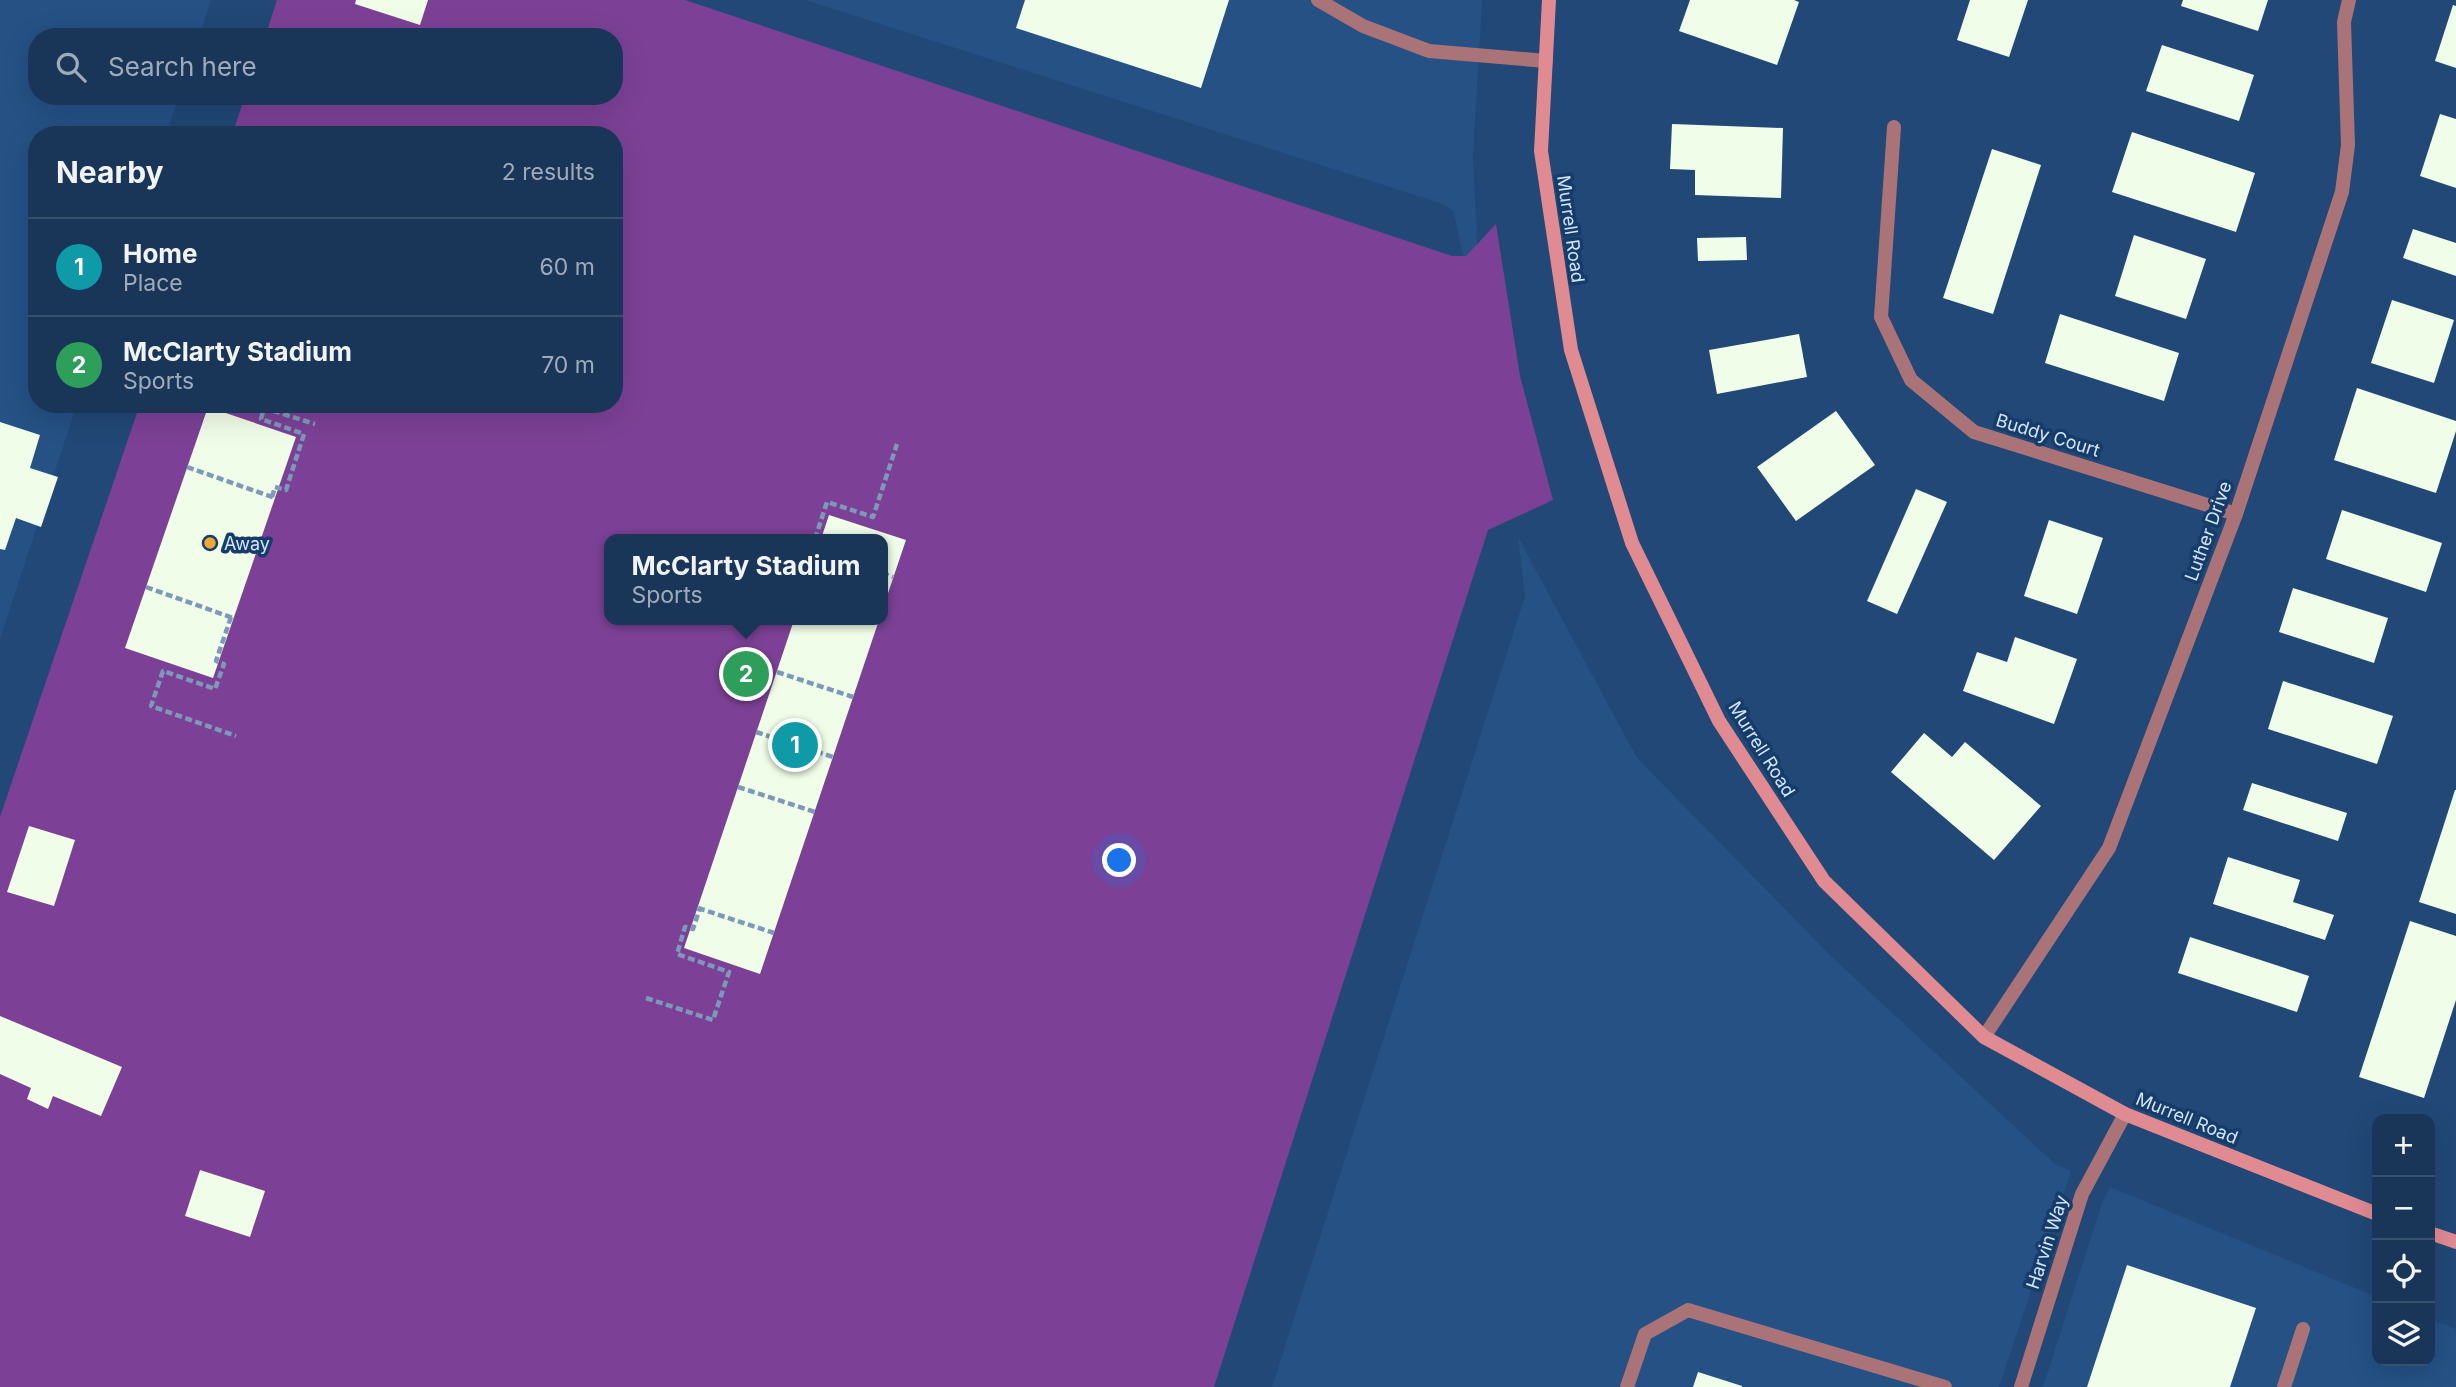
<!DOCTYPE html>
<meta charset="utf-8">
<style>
:root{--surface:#193658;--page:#223e5e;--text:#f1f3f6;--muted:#9fabba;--line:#37506e;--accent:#90b9f0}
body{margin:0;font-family:Inter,sans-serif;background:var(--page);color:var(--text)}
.controls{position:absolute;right:21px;bottom:21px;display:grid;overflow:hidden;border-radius:14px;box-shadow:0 7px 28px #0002}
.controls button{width:63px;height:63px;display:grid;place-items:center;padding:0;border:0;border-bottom:2px solid var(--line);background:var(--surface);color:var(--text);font:35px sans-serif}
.you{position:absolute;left:1120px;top:861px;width:24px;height:24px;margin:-18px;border:5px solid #fff;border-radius:50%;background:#1a73e8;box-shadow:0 0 0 10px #1a73e833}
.badge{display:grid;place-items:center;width:46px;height:46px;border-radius:50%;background:var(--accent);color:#fff;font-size:23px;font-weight:700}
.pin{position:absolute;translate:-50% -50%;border:4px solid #fff;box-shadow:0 2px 7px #0006}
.popup{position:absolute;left:604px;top:534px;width:284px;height:91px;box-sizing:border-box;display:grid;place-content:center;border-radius:14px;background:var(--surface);filter:drop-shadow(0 2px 5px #0005);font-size:23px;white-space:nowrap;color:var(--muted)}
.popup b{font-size:26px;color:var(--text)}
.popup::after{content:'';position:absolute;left:50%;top:100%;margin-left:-14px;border:14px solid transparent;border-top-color:var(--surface)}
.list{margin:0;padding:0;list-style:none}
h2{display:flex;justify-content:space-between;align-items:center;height:91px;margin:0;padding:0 28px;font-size:30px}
h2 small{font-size:23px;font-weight:400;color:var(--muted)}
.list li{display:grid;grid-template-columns:46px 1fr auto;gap:21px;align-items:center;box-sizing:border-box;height:98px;padding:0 28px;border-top:2px solid var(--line)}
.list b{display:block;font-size:26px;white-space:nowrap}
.list p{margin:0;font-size:23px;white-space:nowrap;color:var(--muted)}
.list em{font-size:23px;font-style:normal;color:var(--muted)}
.icon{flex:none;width:38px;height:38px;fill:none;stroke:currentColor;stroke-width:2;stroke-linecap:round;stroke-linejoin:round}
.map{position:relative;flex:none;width:2456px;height:1387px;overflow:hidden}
.search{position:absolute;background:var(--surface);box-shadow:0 7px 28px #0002;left:28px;top:28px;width:595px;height:77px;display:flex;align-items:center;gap:18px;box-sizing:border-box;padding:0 24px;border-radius:28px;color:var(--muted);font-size:26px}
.panel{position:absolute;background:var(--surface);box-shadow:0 7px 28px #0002;left:28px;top:126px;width:595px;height:287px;border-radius:28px}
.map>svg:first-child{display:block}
.built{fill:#255185}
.green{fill:#7c4196;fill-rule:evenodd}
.building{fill:#f0fde8}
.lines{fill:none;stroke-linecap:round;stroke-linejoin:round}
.path{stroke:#7c99ba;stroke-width:4.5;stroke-dasharray:7 3.5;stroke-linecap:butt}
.lane{stroke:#aa7378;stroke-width:14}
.street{stroke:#aa7378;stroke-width:14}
.secondary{stroke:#e08a92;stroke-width:14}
.poi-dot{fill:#eda83c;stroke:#163d6a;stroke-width:2.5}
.labels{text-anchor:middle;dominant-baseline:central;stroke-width:7;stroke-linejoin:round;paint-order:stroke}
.street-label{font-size:18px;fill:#d3e5fb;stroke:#163d6a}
.poi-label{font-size:18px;fill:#d3e5fb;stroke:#163d6a;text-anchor:start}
</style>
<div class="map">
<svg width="2456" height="1387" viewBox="0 0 2456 1387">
<rect width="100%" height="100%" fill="#214876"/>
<g class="built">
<polygon points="0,0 211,0 199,37 37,37 37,96 179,96 166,135 37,135 37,404 77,404 0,639"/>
<polygon points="805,0 1482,0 1473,156 1482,344 1455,218 1453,211 1443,204"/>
<polygon points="1518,537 1637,758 1833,958 2055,1164 2071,1171 1999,1387 1272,1387 1525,596"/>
<polygon points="2110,1187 2377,1297 2377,1361 2430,1361 2430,1319 2456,1329 2456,1387 2043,1387 2102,1203"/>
</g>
<path class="green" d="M 277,0 L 685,0 L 1452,256 L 1466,256 L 1496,224 L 1520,376 L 1553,500 L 1488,530 L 1214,1387 L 0,1387 L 0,817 L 140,404 L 614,404 L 614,135 L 232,135 L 245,96 L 614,96 L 614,37 L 265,37 ZM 610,539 L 882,539 L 882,620 L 610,620 Z"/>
<g class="building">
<polygon points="356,0 428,0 420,25 355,4"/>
<polygon points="1025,0 1229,0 1201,88 1016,28"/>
<polygon points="1690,0 1794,0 1799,2 1777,65 1679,31"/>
<polygon points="1970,0 2028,0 2009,57 1957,40"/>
<polygon points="2183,0 2268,0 2258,31 2181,6"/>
<polygon points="2453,5 2456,6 2456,68 2435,61"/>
<polygon points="2162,45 2254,75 2239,121 2146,91"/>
<polygon points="2440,114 2456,119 2456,188 2420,176"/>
<polygon points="1672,124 1783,128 1781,198 1695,195 1695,170 1670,169"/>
<polygon points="2132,132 2255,173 2236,232 2112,192"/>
<polygon points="1992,149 2041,165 1993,314 1943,298"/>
<polygon points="2413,229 2456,243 2456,276 2403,258"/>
<polygon points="2134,235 2206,259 2186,319 2115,296"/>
<polygon points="1746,237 1747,260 1698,261 1697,238"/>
<polygon points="2392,300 2454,320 2434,383 2371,363"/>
<polygon points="2060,314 2179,353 2164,401 2045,363"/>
<polygon points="1799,334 1807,377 1717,394 1709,350"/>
<polygon points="2357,388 2456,421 2456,431 2436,493 2334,460"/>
<polygon points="208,407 296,437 213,678 125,648"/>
<polygon points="1836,411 1875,465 1796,521 1757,467"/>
<polygon points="0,422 40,435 30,468 58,477 41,527 16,518 5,550 0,549"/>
<polygon points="1916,489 1947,502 1897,614 1867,601"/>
<polygon points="2342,510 2442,543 2426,592 2326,559"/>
<polygon points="829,515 906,540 883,608 882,539 821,539"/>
<polygon points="2049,520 2103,538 2077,614 2024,596"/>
<polygon points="2293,588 2388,618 2374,663 2279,632"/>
<polygon points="794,620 879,620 760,974 684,948"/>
<polygon points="2015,637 2077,659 2054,724 1963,691 1977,652 2007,662"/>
<polygon points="2283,681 2393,716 2377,764 2268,729"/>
<polygon points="1924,733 1952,757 1965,742 2041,806 1994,860 1891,772"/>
<polygon points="2252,783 2347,813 2338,841 2243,810"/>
<polygon points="2455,790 2456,790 2456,914 2419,902"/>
<polygon points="29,826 75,840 54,906 7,892"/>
<polygon points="2228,857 2300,880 2293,902 2334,915 2325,940 2213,904"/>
<polygon points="2410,921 2456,936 2456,1000 2424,1098 2359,1077"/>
<polygon points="2190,937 2309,976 2297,1012 2178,973"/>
<polygon points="0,1016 122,1067 101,1116 53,1096 48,1109 27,1099 31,1088 0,1074"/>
<polygon points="200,1170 265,1191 250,1237 185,1216"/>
<polygon points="2127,1265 2256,1308 2230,1387 2087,1387"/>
<polygon points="1698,1372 1742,1386 1742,1387 1693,1387"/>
</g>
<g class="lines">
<g class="path">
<polyline points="187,467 275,498"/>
<polyline points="272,497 275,487 286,490 304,434 261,419 264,408 315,424"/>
<polyline points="815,539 827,502 873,517 897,444"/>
<polyline points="882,573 893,577"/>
<polyline points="146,587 233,618"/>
<polyline points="231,617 216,661 224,664 215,689 163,671 151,706 236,736"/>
<polyline points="777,672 853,697"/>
<polyline points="756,732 833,757"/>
<polyline points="738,787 815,812"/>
<polyline points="698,908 774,933"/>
<polyline points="646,998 713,1020 729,972 677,954 685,927 693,929 700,908"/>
</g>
<g class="lane">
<polyline points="1318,0 1363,26 1429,51 1546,61"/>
<polyline points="1627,1387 1645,1334 1688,1310 1945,1387"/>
<polyline points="2284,1387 2303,1329"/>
</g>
<g class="street">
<polyline points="1894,127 1881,317 1911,380 1974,432 2236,514"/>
<polyline points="1984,1037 2109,848 2236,514 2342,192 2348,145 2344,22 2349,0"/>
<polyline points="2021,1387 2082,1194 2125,1114"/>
</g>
<g class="secondary">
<polyline points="1549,0 1541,151 1571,350 1632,543 1719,721 1824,881 1984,1037 2125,1114 2377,1214"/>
<polyline points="2430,1233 2456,1242"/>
</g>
</g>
<circle class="poi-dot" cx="210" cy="543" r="7"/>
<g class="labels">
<g class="street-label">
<text transform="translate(1571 229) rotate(82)">Murrell Road</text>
<text transform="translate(2048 435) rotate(17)">Buddy Court</text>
<text transform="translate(2208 531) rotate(-70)">Luther Drive</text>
<text transform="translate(1762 749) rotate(58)">Murrell Road</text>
<text transform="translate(2187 1118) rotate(22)">Murrell Road</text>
<text transform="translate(2047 1242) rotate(-72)">Harvin Way</text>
</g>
<g class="poi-label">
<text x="224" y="543">Away</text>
</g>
</g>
</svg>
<div class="controls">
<button>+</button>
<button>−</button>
<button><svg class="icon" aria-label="locate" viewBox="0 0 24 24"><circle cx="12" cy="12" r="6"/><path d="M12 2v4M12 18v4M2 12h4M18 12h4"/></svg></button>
<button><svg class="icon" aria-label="layers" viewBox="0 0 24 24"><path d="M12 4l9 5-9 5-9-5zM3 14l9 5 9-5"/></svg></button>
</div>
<div class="you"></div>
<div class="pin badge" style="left:795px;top:745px;background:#0f9aa8">1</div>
<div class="pin badge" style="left:746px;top:674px;background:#2e9e5b">2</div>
<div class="popup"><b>McClarty Stadium</b>Sports</div>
<div class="search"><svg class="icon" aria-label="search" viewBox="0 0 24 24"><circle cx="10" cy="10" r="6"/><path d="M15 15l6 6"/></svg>Search here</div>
<section class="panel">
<h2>Nearby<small>2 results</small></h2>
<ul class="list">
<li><span class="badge" style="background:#0f9aa8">1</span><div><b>Home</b><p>Place</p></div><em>60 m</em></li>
<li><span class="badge" style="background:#2e9e5b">2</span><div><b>McClarty Stadium</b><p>Sports</p></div><em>70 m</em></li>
</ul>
</section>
</div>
